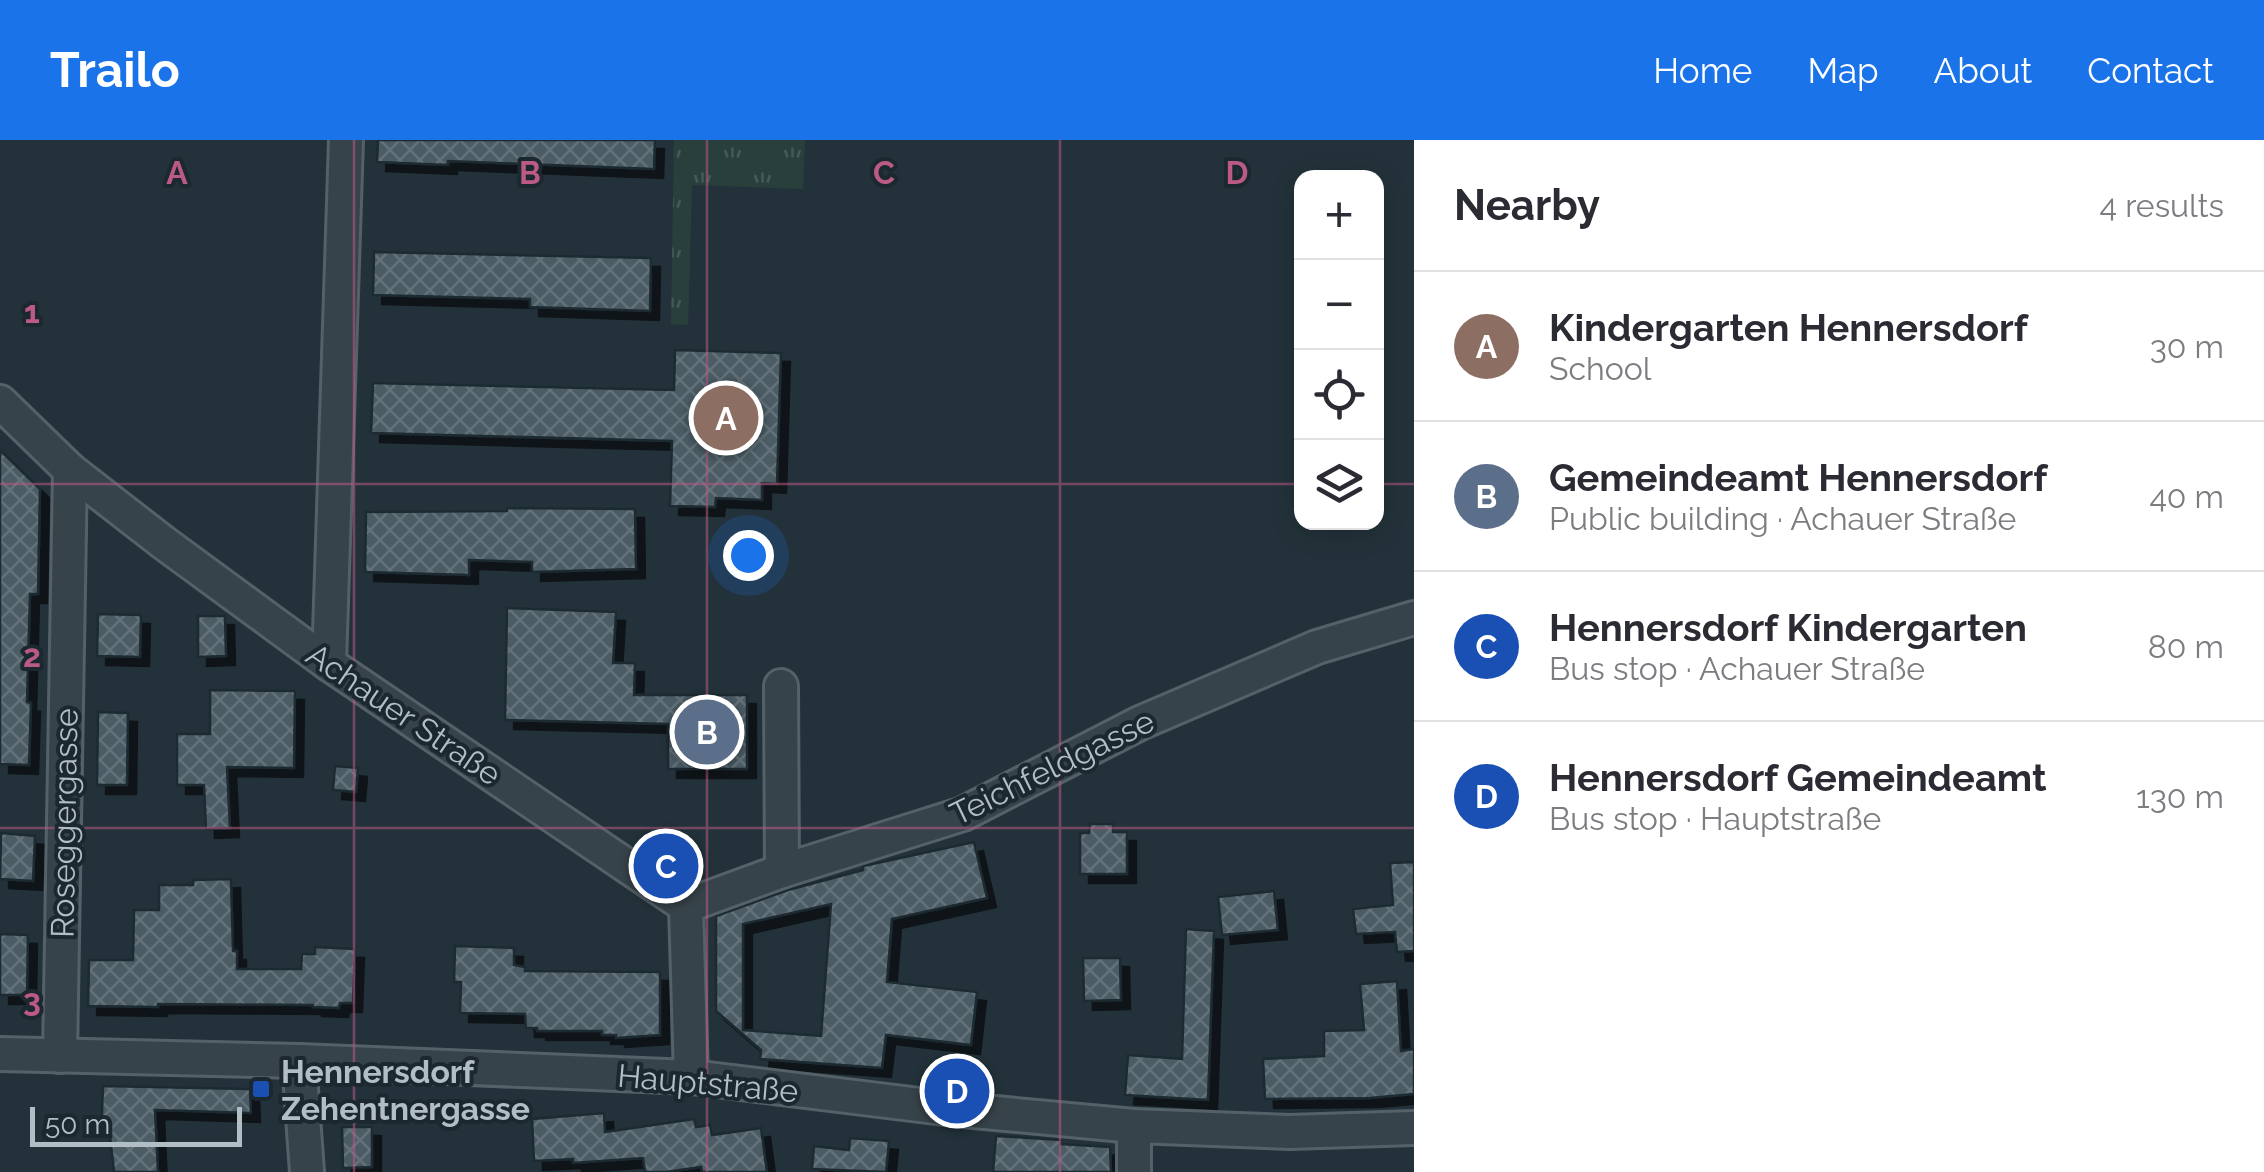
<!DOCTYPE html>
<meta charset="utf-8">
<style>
:root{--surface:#fff;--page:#f2f2f3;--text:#2b2b33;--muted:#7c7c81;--line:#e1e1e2;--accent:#1a73e8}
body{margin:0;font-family:Raleway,sans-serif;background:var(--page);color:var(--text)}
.controls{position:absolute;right:30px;top:30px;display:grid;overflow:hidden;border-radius:20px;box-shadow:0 5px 25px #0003}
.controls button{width:90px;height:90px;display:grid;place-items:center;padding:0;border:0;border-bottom:2px solid var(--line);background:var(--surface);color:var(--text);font:50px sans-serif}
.scale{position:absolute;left:30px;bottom:25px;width:212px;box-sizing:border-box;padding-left:10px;border:5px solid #b2bec6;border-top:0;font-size:28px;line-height:35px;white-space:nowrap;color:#b2bec6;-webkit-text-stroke:8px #1c282f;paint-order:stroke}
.you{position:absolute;left:748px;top:415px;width:35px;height:35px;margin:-25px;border:8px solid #fff;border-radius:50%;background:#1a73e8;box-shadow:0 0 0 15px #1a73e833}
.badge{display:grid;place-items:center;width:65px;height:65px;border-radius:50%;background:var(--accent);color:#fff;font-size:32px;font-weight:700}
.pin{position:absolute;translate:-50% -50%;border:5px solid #fff;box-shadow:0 2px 10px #0006}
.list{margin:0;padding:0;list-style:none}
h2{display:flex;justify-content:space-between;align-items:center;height:130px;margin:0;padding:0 40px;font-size:42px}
h2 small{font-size:32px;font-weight:400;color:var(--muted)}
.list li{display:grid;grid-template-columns:65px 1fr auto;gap:30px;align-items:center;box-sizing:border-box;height:150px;padding:0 40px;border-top:2px solid var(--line)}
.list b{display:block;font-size:38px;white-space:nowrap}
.list p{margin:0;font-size:32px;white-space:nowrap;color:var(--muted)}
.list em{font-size:32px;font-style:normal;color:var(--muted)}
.icon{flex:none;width:55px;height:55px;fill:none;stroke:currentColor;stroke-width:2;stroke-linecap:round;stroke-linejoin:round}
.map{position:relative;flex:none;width:1414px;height:1032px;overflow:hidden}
header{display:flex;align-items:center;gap:60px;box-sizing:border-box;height:140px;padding:0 50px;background:var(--accent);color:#fff}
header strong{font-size:48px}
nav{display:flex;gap:55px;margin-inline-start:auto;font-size:35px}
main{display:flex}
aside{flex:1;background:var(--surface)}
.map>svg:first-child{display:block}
.grass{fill:url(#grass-tufts)}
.building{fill:url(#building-cross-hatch);stroke:#1e2a31;stroke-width:2.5;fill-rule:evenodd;filter:url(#shadow)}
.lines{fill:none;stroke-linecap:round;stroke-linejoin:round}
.minor-casing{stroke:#556168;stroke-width:38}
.minor{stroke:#37434a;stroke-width:32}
.grid{fill:none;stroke:#bc5a86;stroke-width:2.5;stroke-opacity:0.55}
.transit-dot{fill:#1a4fb4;stroke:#1c282f;stroke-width:4}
.labels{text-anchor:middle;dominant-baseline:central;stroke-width:8;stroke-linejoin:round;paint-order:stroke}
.street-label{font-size:32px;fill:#b2bec6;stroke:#1c282f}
.poi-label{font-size:32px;font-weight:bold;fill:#b2bec6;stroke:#1c282f;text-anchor:start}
.grid-label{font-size:32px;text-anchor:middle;font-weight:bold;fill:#bc5a86;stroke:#1c282f;stroke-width:8;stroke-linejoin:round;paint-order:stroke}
</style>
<header>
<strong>Trailo</strong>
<nav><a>Home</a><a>Map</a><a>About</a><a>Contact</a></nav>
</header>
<main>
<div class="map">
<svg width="1414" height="1032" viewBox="0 0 1414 1032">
<defs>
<pattern id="grass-tufts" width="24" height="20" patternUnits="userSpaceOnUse" patternTransform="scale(2.5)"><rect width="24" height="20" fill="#283f3b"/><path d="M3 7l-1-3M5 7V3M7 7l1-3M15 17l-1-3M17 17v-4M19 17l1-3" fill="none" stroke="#455956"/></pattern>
<pattern id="building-cross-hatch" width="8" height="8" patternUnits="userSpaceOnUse" patternTransform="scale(2.5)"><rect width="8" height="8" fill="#4c5c65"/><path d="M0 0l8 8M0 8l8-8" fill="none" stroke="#63727a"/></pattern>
<filter id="shadow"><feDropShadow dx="9" dy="9" stdDeviation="0" flood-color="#0009"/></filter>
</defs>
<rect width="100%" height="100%" fill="#23323a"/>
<polygon class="grass" points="674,0 805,0 803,49 692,45 688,185 671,184"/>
<g class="building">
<polygon points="378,0 655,0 654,29 448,21 448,25 377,22"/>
<polygon points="374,112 651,118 650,171 530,167 530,159 373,155"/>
<polygon points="675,210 781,213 777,344 762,343 762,360 716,358 715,367 670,366 672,301 371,293 373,243 674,250"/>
<polygon points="0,310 40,349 38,454 30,454 27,562 31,563 29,625 0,624"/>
<polygon points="507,368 635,369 636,429 532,432 532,422 469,420 469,435 365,432 366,372 507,371"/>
<polygon points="507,468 616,472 613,523 635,523 634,555 747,555 747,629 668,629 668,584 505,580"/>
<polygon points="98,474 141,475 140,517 97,516"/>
<polygon points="198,476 225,476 226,516 198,517"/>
<polygon points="210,550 295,551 294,628 227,627 230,688 206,689 204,645 177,645 177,594 210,594"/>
<polygon points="98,572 128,573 127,645 97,645"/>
<polygon points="335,626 358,628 356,652 333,650"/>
<polygon points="1090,684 1113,684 1113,692 1127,692 1127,734 1080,734 1080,693 1089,693"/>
<polygon points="1,693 35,696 33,741 0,739"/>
<path d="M 974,702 L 987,758 L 892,779 L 887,842 L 977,852 L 971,905 L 886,895 L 882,928 L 760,919 L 761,910 L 716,871 L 716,776 L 788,750 L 863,730 L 863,726 L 868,725 ZM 831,764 L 821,896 L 743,890 L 743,784 Z"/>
<polygon points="1414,722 1414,811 1397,812 1395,792 1356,794 1353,769 1393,765 1390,723"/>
<polygon points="231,739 233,811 237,811 237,829 301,829 302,814 315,814 315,807 355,809 353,863 340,863 339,868 313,867 313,865 158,864 158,867 88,866 89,820 133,820 134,770 159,770 159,745 193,745 193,740"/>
<polygon points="1274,751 1278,790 1222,795 1218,757"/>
<polygon points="1186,789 1214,791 1208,960 1125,955 1128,915 1182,919"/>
<polygon points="0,794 28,795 27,855 0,855"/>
<polygon points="455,806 514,808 514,825 525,827 525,831 660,832 660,895 616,898 616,895 602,895 602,891 537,891 537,888 526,888 525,874 460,873 461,842 454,842"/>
<polygon points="1083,818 1120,818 1121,860 1084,861"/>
<polygon points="1397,841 1401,911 1414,909 1414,954 1370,958 1265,959 1263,919 1324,916 1324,891 1364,890 1360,844"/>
<polygon points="103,946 250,949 251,973 155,970 158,1032 114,1032 110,996 101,996"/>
<polygon points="604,973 605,992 694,979 696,987 710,985 712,995 761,988 767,1032 702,1032 701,1027 666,1032 645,1032 643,1018 573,1023 573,1019 534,1021 532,979"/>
<polygon points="342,987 372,987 372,1027 343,1028"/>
<polygon points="996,996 1061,1000 1061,1004 1110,1007 1111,1032 993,1032"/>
<polygon points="850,998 889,1001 886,1032 812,1029 814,1006 849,1010"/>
</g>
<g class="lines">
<g class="minor-casing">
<g id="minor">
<polyline points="0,262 70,330 164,403 329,524 686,766"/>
<polyline points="329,524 346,0"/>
<polyline points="781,546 782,731"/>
<polyline points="686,766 782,731 963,674 1140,583 1317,507 1414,478"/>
<polyline points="686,766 691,937"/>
<polyline points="0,914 299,921 691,937 952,969 1134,986 1290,992 1414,988"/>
<polyline points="60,916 70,330"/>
<polyline points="299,921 307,1032"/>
<polyline points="1134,986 1134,1032"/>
</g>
</g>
<use href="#minor" class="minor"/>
</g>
<path class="grid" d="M 354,0 L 354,1032M 707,0 L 707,1032M 1060,0 L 1060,1032M 0,344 L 1302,344M 1376,344 L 1414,344M 0,688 L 1414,688"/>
<rect class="transit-dot" x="251" y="939" width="20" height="20" rx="5"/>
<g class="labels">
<g class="street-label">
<text transform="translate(404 574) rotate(34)">Achauer Straße</text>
<text transform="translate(1052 627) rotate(-26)">Teichfeldgasse</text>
<text transform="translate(64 683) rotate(-89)">Roseggergasse</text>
<text transform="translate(708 943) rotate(5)">Hauptstraße</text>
</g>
<g class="poi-label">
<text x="281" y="931">Hennersdorf<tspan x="281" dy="37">Zehentnergasse</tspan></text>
</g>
</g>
<g class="grid-label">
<text x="177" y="44">A</text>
<text x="530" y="44">B</text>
<text x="884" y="44">C</text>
<text x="1237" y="44">D</text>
<text x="32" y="183">1</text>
<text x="32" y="527">2</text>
<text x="32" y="871">3</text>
</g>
</svg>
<div class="controls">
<button>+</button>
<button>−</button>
<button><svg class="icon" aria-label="locate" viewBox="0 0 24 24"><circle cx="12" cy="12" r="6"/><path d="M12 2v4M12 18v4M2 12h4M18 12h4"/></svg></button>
<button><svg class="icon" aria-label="layers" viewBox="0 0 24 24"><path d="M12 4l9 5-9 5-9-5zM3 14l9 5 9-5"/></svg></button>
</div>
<div class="scale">50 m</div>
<div class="you"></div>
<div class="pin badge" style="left:726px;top:278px;background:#8d6e63">A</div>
<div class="pin badge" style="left:707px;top:592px;background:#5c6f8a">B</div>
<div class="pin badge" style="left:666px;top:726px;background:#1a4fb4">C</div>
<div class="pin badge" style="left:957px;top:951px;background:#1a4fb4">D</div>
</div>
<aside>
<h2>Nearby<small>4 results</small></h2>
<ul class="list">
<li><span class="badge" style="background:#8d6e63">A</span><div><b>Kindergarten Hennersdorf</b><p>School</p></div><em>30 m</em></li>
<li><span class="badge" style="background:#5c6f8a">B</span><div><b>Gemeindeamt Hennersdorf</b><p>Public building · Achauer Straße</p></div><em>40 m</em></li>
<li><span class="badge" style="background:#1a4fb4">C</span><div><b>Hennersdorf Kindergarten</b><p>Bus stop · Achauer Straße</p></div><em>80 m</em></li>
<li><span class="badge" style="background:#1a4fb4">D</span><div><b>Hennersdorf Gemeindeamt</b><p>Bus stop · Hauptstraße</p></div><em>130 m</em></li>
</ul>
</aside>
</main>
